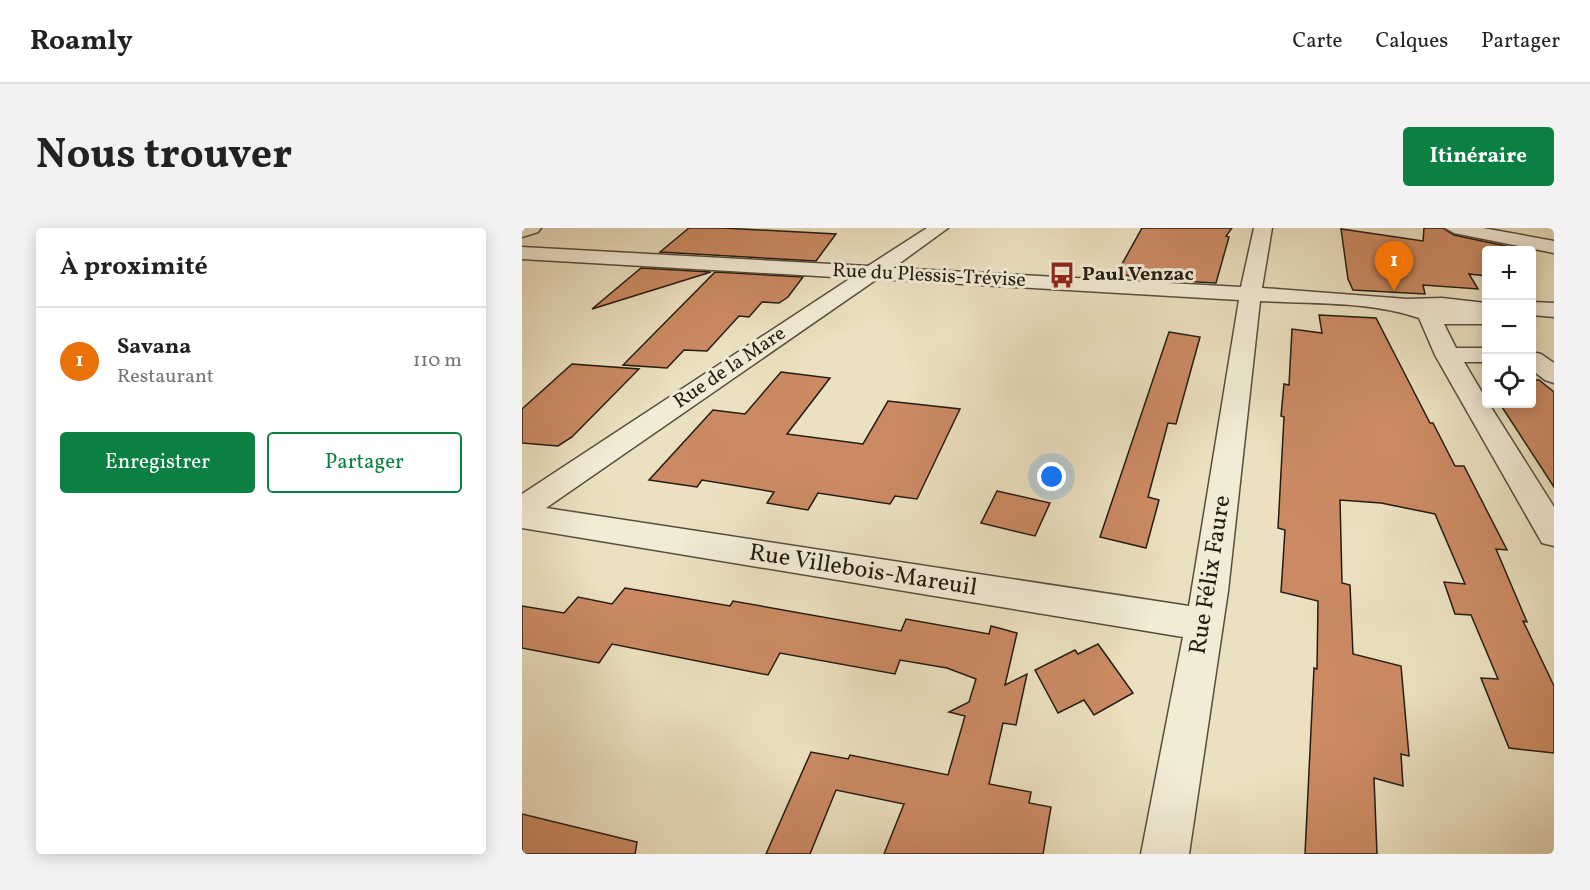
<!DOCTYPE html>
<html lang="fr">
<meta charset="utf-8">
<style>
:root{--surface:#fff;--page:#f2f2f2;--text:#222;--muted:#767676;--line:#e0e0e0;--accent:#0b8043}
body{margin:0;font-family:Vollkorn,serif;background:var(--page);color:var(--text)}
.controls{position:absolute;right:18px;top:18px;display:grid;overflow:hidden;border-radius:6px;box-shadow:0 3px 15px #0003}
.controls button{width:54px;height:54px;display:grid;place-items:center;padding:0;border:0;border-bottom:2px solid var(--line);background:var(--surface);color:var(--text);font:30px sans-serif}
.you{position:absolute;left:530px;top:249px;width:21px;height:21px;margin:-15px;border:4px solid #fff;border-radius:50%;background:#1a73e8;box-shadow:0 0 0 9px #1a73e833}
.badge{display:grid;place-items:center;width:39px;height:39px;border-radius:50%;background:var(--accent);color:#fff;font-size:20px;font-weight:700}
.pin{position:absolute;translate:-50% -50px;filter:drop-shadow(0 2px 3px #0008)}
.pin::after{content:'';position:absolute;top:32px;width:21px;height:18px;background:inherit;clip-path:polygon(0 0,100% 0,50% 100%)}
.list{margin:0;padding:0;list-style:none}
h2{display:flex;justify-content:space-between;align-items:center;height:78px;margin:0;padding:0 24px;font-size:26px}
h2 small{font-size:20px;font-weight:400;color:var(--muted)}
.list li{display:grid;grid-template-columns:39px 1fr auto;gap:18px;align-items:center;box-sizing:border-box;height:108px;padding:0 24px;border-top:2px solid var(--line)}
.list b{display:block;font-size:22px;white-space:nowrap}
.list p{margin:0;font-size:20px;white-space:nowrap;color:var(--muted)}
.list em{font-size:20px;font-style:normal;color:var(--muted)}
.actions{display:flex;gap:12px;padding:18px 24px}
.actions a{flex:1;padding:14px 0;border:2px solid var(--accent);border-radius:6px;text-align:center;font-size:21px;color:var(--accent)}
.actions .main{background:var(--accent);color:#fff}
.icon{flex:none;width:33px;height:33px;fill:none;stroke:currentColor;stroke-width:2;stroke-linecap:round;stroke-linejoin:round}
.map{position:relative;flex:none;width:1032px;height:626px;overflow:hidden;border-radius:6px}
header{display:flex;align-items:center;gap:36px;box-sizing:border-box;height:84px;padding:0 30px;background:var(--surface);border-bottom:2px solid var(--line)}
header strong{font-size:28px}
nav{display:flex;gap:33px;margin-inline-start:auto;font-size:21px}
.intro{display:flex;align-items:center;justify-content:space-between;box-sizing:border-box;height:144px;padding:0 36px}
h1{margin:0;font-size:42px}
.button{padding:15px 27px;border-radius:6px;background:var(--accent);color:#fff;font-size:21px;font-weight:700}
main{display:flex;gap:36px;padding:0 36px}
aside{flex:1;background:var(--surface);border-radius:6px;box-shadow:0 3px 15px #0003}
.map>svg:first-child{display:block}
.building{fill:#cb8a63;stroke:#241c13;stroke-width:1.5}
.lines{fill:none;stroke-linecap:round;stroke-linejoin:round}
.minor-casing{stroke:#564d3e;stroke-width:3}
.minor{fill:#f2ebd5;fill-rule:evenodd}
.labels{text-anchor:middle;dominant-baseline:central;stroke-width:6;stroke-linejoin:round;paint-order:stroke}
.far-poi-label{font-size:20px;font-weight:bold;fill:#241c13;stroke:#f2ebd5;text-anchor:start}
.far-street-label{font-size:20px;fill:#241c13;stroke:#f2ebd5}
.street-label{font-size:24px;fill:#241c13;stroke:#f2ebd5}
</style>
<header>
<strong>Roamly</strong>
<nav><a>Carte</a><a>Calques</a><a>Partager</a></nav>
</header>
<div class="intro"><h1>Nous trouver</h1><a class="button">Itinéraire</a></div>
<main>
<aside>
<h2>À proximité<small></small></h2>
<ul class="list">
<li><span class="badge" style="background:#e8710a">1</span><div><b>Savana</b><p>Restaurant</p></div><em>110 m</em></li>
</ul>
<div class="actions"><a class="main">Enregistrer</a><a>Partager</a></div>
</aside>
<div class="map">
<svg width="1032" height="626" viewBox="0 0 1032 626">
<rect width="100%" height="100%" fill="#ebe0bf"/>
<filter id="stains"><feTurbulence type="fractalNoise" baseFrequency=".00333" numOctaves="4"/><feColorMatrix values="0 0 0 0 .2 0 0 0 0 .09 0 0 0 0 .02 0 0 0 .5 -.17"/></filter>
<radialGradient id="worn" r=".72"><stop offset=".6" stop-color="#630" stop-opacity="0"/><stop offset="1" stop-color="#630" stop-opacity=".3"/></radialGradient>
<g class="building">
<polygon points="167,0 201,0 314,6 294,33 138,24"/>
<polygon points="620,0 710,0 704,8 707,9 694,55 620,51 595,45"/>
<polygon points="902,0 921,0 932,7 993,20 996,22 964,22 964,48 947,46 956,61 901,57 903,66 831,62 826,51 819,1 901,13"/>
<polygon points="119,40 189,44 70,81"/>
<polygon points="193,44 281,49 266,69 257,75 240,74 227,89 217,88 185,123 162,122 145,140 101,137"/>
<polygon points="797,87 854,90 908,195 911,195 933,238 942,238 985,322 974,321 1005,394 1001,393 1032,458 1032,525 987,520 959,450 976,451 949,387 933,386 922,354 943,356 913,286 859,275 818,272 820,355 828,357 831,426 879,438 887,528 879,526 881,558 852,550 855,626 783,626 792,440 795,441 796,373 759,364 763,302 756,300 762,189 759,188 762,156 767,157 770,101 800,105"/>
<polygon points="647,104 678,109 654,196 646,195 626,269 637,272 624,320 578,309"/>
<polygon points="50,136 117,141 50,209 36,218 0,215 0,181"/>
<polygon points="259,144 308,150 265,206 341,216 366,173 438,181 395,271 373,268 368,276 296,265 286,282 245,275 252,264 180,252 175,259 127,252 191,182 223,186"/>
<polygon points="1010,152 1017,152 1032,164 1032,259 978,176 1010,176"/>
<polygon points="475,263 528,275 513,308 459,295"/>
<polygon points="103,360 208,378 211,373 379,403 384,391 467,406 469,398 495,405 483,457 505,446 494,497 481,495 467,556 509,564 507,575 529,579 521,626 362,626 382,576 314,562 288,626 244,626 289,524 326,531 328,527 426,547 443,488 427,484 447,474 454,451 425,440 378,432 373,446 258,425 246,447 90,416 77,435 0,420 0,378 42,385 56,369 90,376"/>
<polygon points="576,416 611,465 572,487 562,472 536,485 513,442 553,422 556,426"/>
<polygon points="0,586 115,614 113,626 0,626"/>
</g>
<g class="lines">
<g class="minor-casing">
<g id="minor">
<polygon points="0,0 19,0 16,4 0,9"/>
<path d="M 405,0 L 426,0 L 371,40 L 719,59 L 732,0 L 750,0 L 740,60 L 885,71 L 920,70 L 964,75 L 964,96 L 922,96 L 934,120 L 964,120 L 964,134 L 942,134 L 964,171 L 964,176 L 967,176 L 1032,279 L 1032,318 L 1020,315 L 913,127 L 897,90 C 847,73 791,76 738,73 L 706,363 L 667,626 L 619,626 L 661,409 L 0,300 L 0,266 L 329,50 L 0,31 L 0,19 L 346,38 ZM 355,51 L 717,72 L 667,378 L 24,280 Z"/>
<polygon points="923,0 961,0 1032,13 1032,25 932,5"/>
<polygon points="1010,74 1032,75 1032,89 1010,87"/>
<polygon points="1010,124 1019,126 1032,135 1032,155 1023,152 1010,142"/>
</g>
</g>
<use href="#minor" class="minor"/>
</g>
<defs>
<g id="bus-bare" transform="scale(2.07)"><path d="M-5-6H5V4H4V6H2V4H-2V6H-4V4H-5ZM-3.5-4V0h7V-4ZM-3.5 1.2v1.5H-2V1.2ZM2 1.2v1.5H3.5V1.2Z" fill="#8f2418" stroke="#f2ebd5" stroke-width="2.5" paint-order="stroke"/></g>
</defs>
<g fill-rule="evenodd">
<use href="#bus-bare" x="540" y="47"/>
</g>
<g class="labels">
<g class="far-poi-label">
<text x="560" y="47">Paul Venzac</text>
</g>
<g class="far-street-label">
<text transform="translate(407 48) rotate(3)">Rue du Plessis-Trévise</text>
<text transform="translate(208 140) rotate(-34)">Rue de la Mare</text>
</g>
<g class="street-label">
<text transform="translate(341 343) rotate(9)">Rue Villebois-Mareuil</text>
<text transform="translate(689 347) rotate(-81)">Rue Félix Faure</text>
</g>
</g>
<rect width="100%" height="100%" filter="url(#stains)"/>
<rect width="100%" height="100%" fill="url(#worn)"/>
</svg>
<div class="controls">
<button>+</button>
<button>−</button>
<button><svg class="icon" aria-label="locate" viewBox="0 0 24 24"><circle cx="12" cy="12" r="6"/><path d="M12 2v4M12 18v4M2 12h4M18 12h4"/></svg></button>
</div>
<div class="you"></div>
<div class="pin badge" style="left:872px;top:63px;background:#e8710a">1</div>
</div>
</main>
